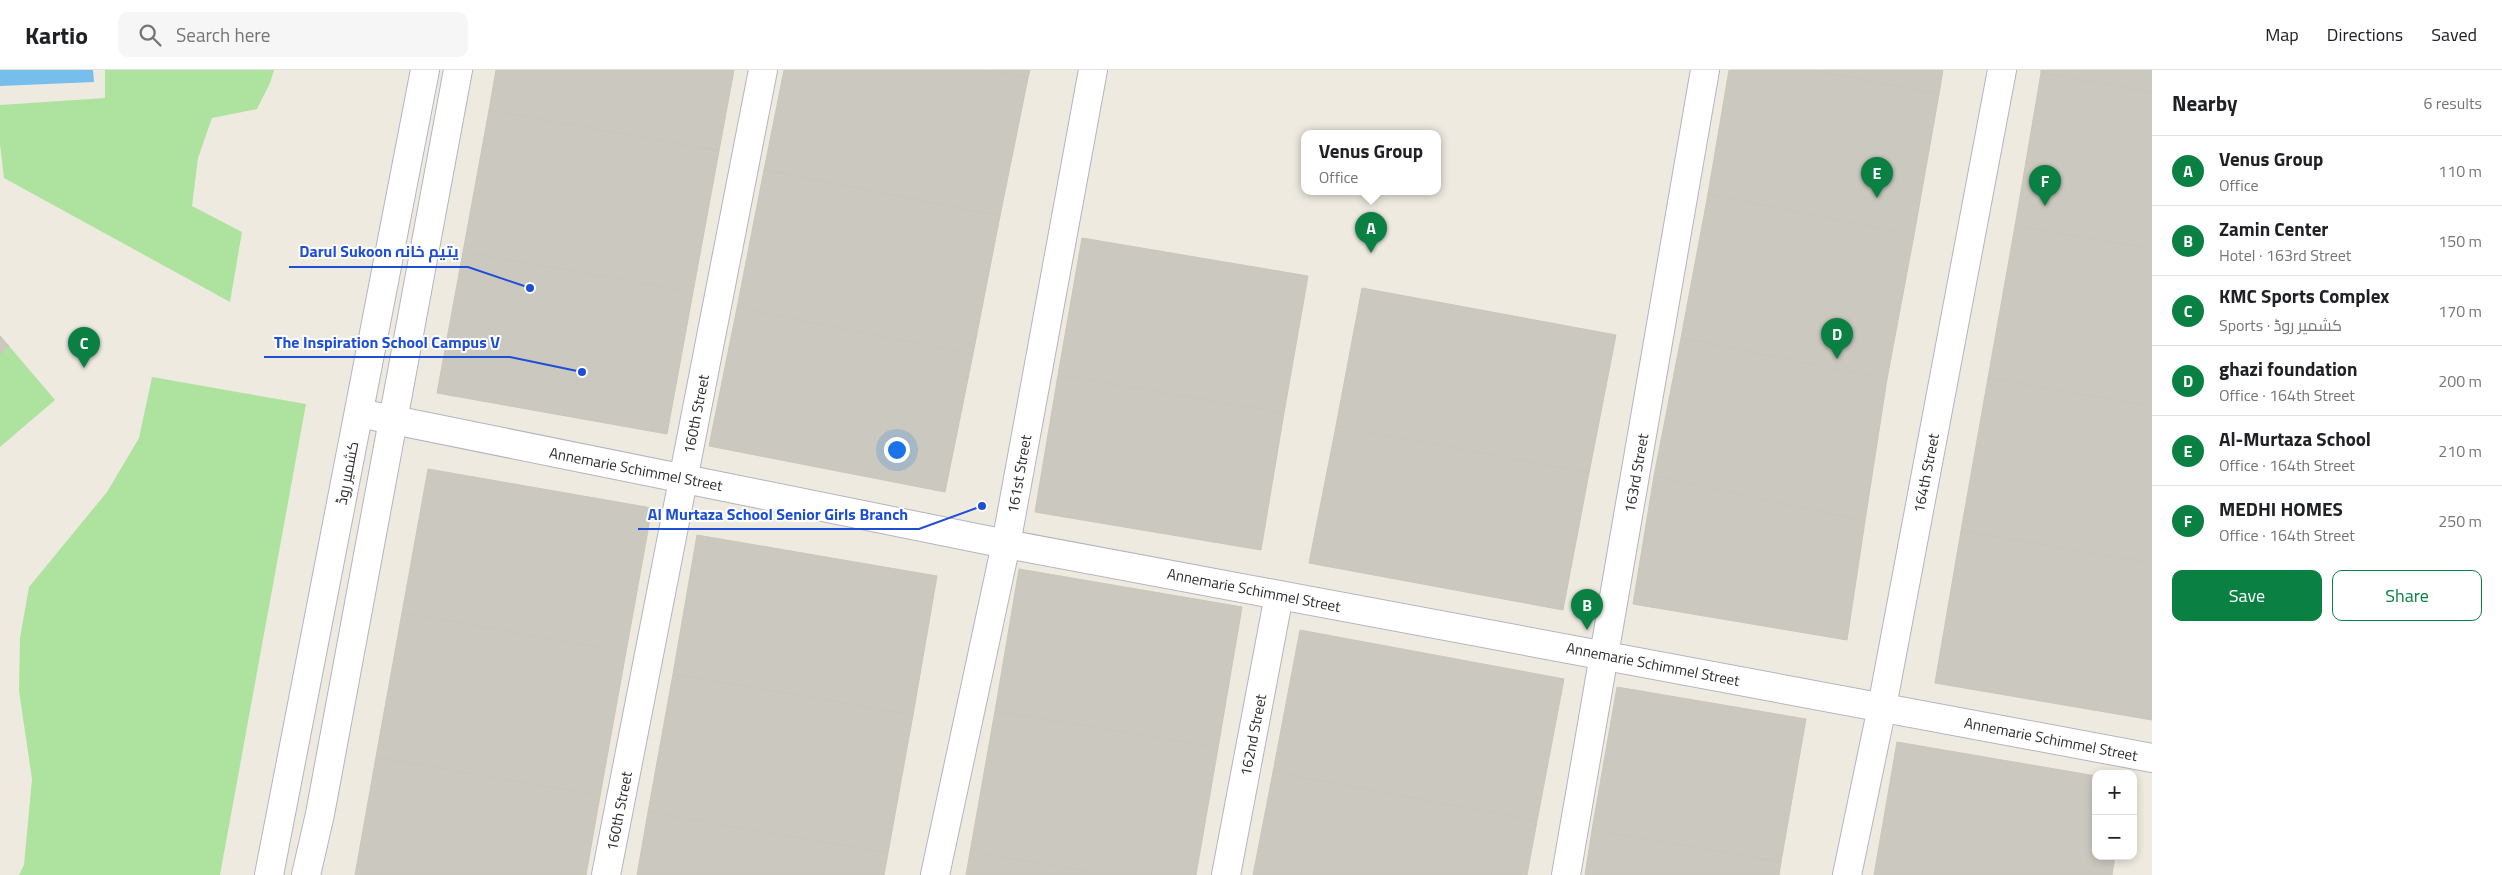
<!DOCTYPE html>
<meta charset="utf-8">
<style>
:root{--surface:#fff;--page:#f6f6f6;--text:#202124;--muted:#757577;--line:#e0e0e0;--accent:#0b8043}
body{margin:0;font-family:"Titillium Web",Cairo,sans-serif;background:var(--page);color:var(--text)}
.controls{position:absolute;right:15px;bottom:15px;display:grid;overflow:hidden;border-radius:10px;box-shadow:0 2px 8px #0003}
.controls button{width:45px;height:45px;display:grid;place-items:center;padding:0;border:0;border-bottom:1px solid var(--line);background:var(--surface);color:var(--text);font:25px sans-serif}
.you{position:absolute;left:896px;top:379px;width:18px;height:18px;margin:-12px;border:4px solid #fff;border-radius:50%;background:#1a73e8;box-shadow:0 0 0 8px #1a73e833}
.badge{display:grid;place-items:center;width:32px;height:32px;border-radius:50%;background:var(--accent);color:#fff;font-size:16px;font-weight:700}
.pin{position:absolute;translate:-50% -41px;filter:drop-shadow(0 1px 2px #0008)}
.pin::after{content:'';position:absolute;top:26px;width:18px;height:15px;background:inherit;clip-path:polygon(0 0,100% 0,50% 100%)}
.popup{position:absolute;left:1301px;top:60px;width:140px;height:65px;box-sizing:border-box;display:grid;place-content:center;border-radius:10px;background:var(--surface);filter:drop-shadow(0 1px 4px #0005);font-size:16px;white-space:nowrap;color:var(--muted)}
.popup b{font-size:19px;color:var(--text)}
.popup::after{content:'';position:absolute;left:50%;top:100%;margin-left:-10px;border:10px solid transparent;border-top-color:var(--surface)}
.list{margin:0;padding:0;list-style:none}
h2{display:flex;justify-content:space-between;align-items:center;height:65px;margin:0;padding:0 20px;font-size:21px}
h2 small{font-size:16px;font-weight:400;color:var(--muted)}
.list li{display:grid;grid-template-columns:32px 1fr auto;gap:15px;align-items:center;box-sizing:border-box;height:70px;padding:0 20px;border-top:1px solid var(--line)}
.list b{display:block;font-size:19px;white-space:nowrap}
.list p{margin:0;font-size:16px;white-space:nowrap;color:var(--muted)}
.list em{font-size:16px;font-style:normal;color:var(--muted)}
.actions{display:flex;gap:10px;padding:15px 20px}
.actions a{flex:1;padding:11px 0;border:1px solid var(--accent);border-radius:10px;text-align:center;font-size:18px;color:var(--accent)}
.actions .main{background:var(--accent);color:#fff}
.icon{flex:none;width:28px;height:28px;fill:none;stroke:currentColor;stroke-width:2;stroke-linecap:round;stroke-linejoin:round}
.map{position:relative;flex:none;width:2152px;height:805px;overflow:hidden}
header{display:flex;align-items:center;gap:30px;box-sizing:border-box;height:70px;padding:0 25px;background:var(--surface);border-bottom:1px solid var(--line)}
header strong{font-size:24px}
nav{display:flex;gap:28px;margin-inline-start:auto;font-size:18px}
.search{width:350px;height:45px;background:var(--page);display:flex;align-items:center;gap:12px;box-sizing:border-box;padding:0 18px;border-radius:10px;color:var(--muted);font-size:19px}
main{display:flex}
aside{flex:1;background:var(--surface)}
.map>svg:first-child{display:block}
.green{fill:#ade39f}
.water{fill:#77beed}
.building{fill:#cac8bf;stroke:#cac6ba}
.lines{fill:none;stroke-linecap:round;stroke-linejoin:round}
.street-casing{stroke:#b4b4c0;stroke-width:30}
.secondary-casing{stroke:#b4b4c0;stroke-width:30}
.street{stroke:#fff;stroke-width:28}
.secondary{stroke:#fff;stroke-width:28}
.labels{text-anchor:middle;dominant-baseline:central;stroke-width:4;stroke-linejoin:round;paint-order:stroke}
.street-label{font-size:15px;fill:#2d2d2d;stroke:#fff}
.leader{fill:none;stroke:#1d4ed8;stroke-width:2}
.callout-dot{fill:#1d4ed8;stroke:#fff;stroke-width:2}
.callout-label{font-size:16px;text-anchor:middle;font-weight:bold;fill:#1d4ed8;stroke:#fff;stroke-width:4;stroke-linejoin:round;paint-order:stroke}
</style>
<header>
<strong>Kartio</strong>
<div class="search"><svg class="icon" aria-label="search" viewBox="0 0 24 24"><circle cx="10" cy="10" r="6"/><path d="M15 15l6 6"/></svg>Search here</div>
<nav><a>Map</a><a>Directions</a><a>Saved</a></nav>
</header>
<main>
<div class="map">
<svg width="2152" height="805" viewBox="0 0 2152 805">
<rect width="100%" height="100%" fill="#eeeae0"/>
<g class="green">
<polygon points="105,0 274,0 270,13 257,39 212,48 198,88 192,136 242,162 230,232 4,108 0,74 0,35 105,28"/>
<polygon points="9,276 55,330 0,377 0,284"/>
<polygon points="152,307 306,334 220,805 19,805 24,795 32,709 19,621 20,568 29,517 107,422 139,368"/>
</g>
<polygon class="water" points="0,0 93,0 94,12 0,16"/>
<g class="building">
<polygon points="496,0 734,0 719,81 489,40"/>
<polygon points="784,0 984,0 1028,8 1000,146 764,100"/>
<polygon points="984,0 1030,0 1028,8"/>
<polygon points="1729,0 1814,0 1939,24 1914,165 1708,124"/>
<polygon points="1814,0 1943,0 1939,24"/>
<polygon points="2041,0 2152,0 2152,22 2041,3"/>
<polygon points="2041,3 2152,22 2152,179 2015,156"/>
<polygon points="489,40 719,81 693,222 463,182"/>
<polygon points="764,100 1000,146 973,284 737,238"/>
<polygon points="1708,124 1914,165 1887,309 1681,268"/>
<polygon points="2015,156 2152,179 2152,336 1988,308"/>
<polygon points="1082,168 1308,206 1284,343 1058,305"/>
<polygon points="463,182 693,222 667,364 437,323"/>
<polygon points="1362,218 1616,265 1589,403 1336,356"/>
<polygon points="737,238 973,284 945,422 709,376"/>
<polygon points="0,266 9,276 0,284"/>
<polygon points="1681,268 1887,309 1865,451 1654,406"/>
<polygon points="1058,305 1284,343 1261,480 1035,442"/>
<polygon points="1988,308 2152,336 2152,493 1961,461"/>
<polygon points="1336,356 1589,403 1563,540 1309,493"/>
<polygon points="428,399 652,438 626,582 402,543"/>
<polygon points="1654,406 1865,451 1847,570 1633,534"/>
<polygon points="1961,461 2152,493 2152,650 1935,613"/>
<polygon points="697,465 937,506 913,645 673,604"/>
<polygon points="1019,499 1242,537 1218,678 995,641"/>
<polygon points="402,543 626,582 600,726 376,687"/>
<polygon points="1300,560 1564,609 1537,751 1273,702"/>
<polygon points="673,604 913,645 888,783 648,742"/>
<polygon points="1617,617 1806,649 1781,792 1592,760"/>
<polygon points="995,641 1218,678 1196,805 1112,805 970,782"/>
<polygon points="1897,672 2096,706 2096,786 2115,786 2112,805 1874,805"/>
<polygon points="376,687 600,726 586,805 355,805"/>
<polygon points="1273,702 1537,751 1527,805 1253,805"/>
<polygon points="648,742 888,783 884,805 637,805"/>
<polygon points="1592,760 1781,792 1779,805 1585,805"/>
<polygon points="970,782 1112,805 966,805"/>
</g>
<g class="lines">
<g class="street-casing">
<g id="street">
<polyline points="359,343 1006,474 2152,688"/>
<polyline points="606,805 763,0"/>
<polyline points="935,805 1006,474 1093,0"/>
<polyline points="1226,805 1279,525"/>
<polyline points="1566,805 1705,0"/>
<polyline points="1847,805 1882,637 2002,0"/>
</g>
</g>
<g class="secondary-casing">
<g id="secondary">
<polyline points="269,805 425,0"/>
<polyline points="306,805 320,744 458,0"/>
</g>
</g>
<use href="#street" class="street"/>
<use href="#secondary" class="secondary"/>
</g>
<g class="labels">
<g class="street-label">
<text transform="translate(696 344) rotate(-79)">160th Street</text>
<text transform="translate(636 399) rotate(11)">Annemarie Schimmel Street</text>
<text transform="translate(347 403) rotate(-79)">کشمیر روڈ</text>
<text transform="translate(1636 403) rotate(-80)">163rd Street</text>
<text transform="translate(1926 403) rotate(-79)">164th Street</text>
<text transform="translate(1019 404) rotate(-80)">161st Street</text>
<text transform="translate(1254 520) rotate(11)">Annemarie Schimmel Street</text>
<text transform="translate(1653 594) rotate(11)">Annemarie Schimmel Street</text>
<text transform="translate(1253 665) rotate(-79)">162nd Street</text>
<text transform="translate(2051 669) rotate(11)">Annemarie Schimmel Street</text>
<text transform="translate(619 741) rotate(-79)">160th Street</text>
</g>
</g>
<path class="leader" d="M530 218L468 197H289M582 302L510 287H264M982 436L919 459H638"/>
<g class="callout-dot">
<circle cx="530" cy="218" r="5"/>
<circle cx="582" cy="302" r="5"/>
<circle cx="982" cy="436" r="5"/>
</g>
<g class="callout-label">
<text x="379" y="187">Darul Sukoon یتیم خانہ</text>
<text x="387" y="278">The Inspiration School Campus V</text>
<text x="778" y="450">Al Murtaza School Senior Girls Branch</text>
</g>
</svg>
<div class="controls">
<button>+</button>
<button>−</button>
</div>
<div class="you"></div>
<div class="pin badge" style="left:1371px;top:183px">A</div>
<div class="popup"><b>Venus Group</b>Office</div>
<div class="pin badge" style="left:1587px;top:560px">B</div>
<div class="pin badge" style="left:84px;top:298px">C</div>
<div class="pin badge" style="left:1837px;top:289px">D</div>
<div class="pin badge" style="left:1877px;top:128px">E</div>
<div class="pin badge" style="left:2045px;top:136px">F</div>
</div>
<aside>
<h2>Nearby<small>6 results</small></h2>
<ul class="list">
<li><span class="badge">A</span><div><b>Venus Group</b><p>Office</p></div><em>110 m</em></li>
<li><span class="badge">B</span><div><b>Zamin Center</b><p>Hotel · 163rd Street</p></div><em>150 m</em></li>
<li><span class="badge">C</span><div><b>KMC Sports Complex</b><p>Sports · کشمیر روڈ</p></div><em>170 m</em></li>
<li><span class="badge">D</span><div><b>ghazi foundation</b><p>Office · 164th Street</p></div><em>200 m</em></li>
<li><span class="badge">E</span><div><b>Al-Murtaza School</b><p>Office · 164th Street</p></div><em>210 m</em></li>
<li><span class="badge">F</span><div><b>MEDHI HOMES</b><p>Office · 164th Street</p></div><em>250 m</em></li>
</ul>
<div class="actions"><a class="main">Save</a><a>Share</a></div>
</aside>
</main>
